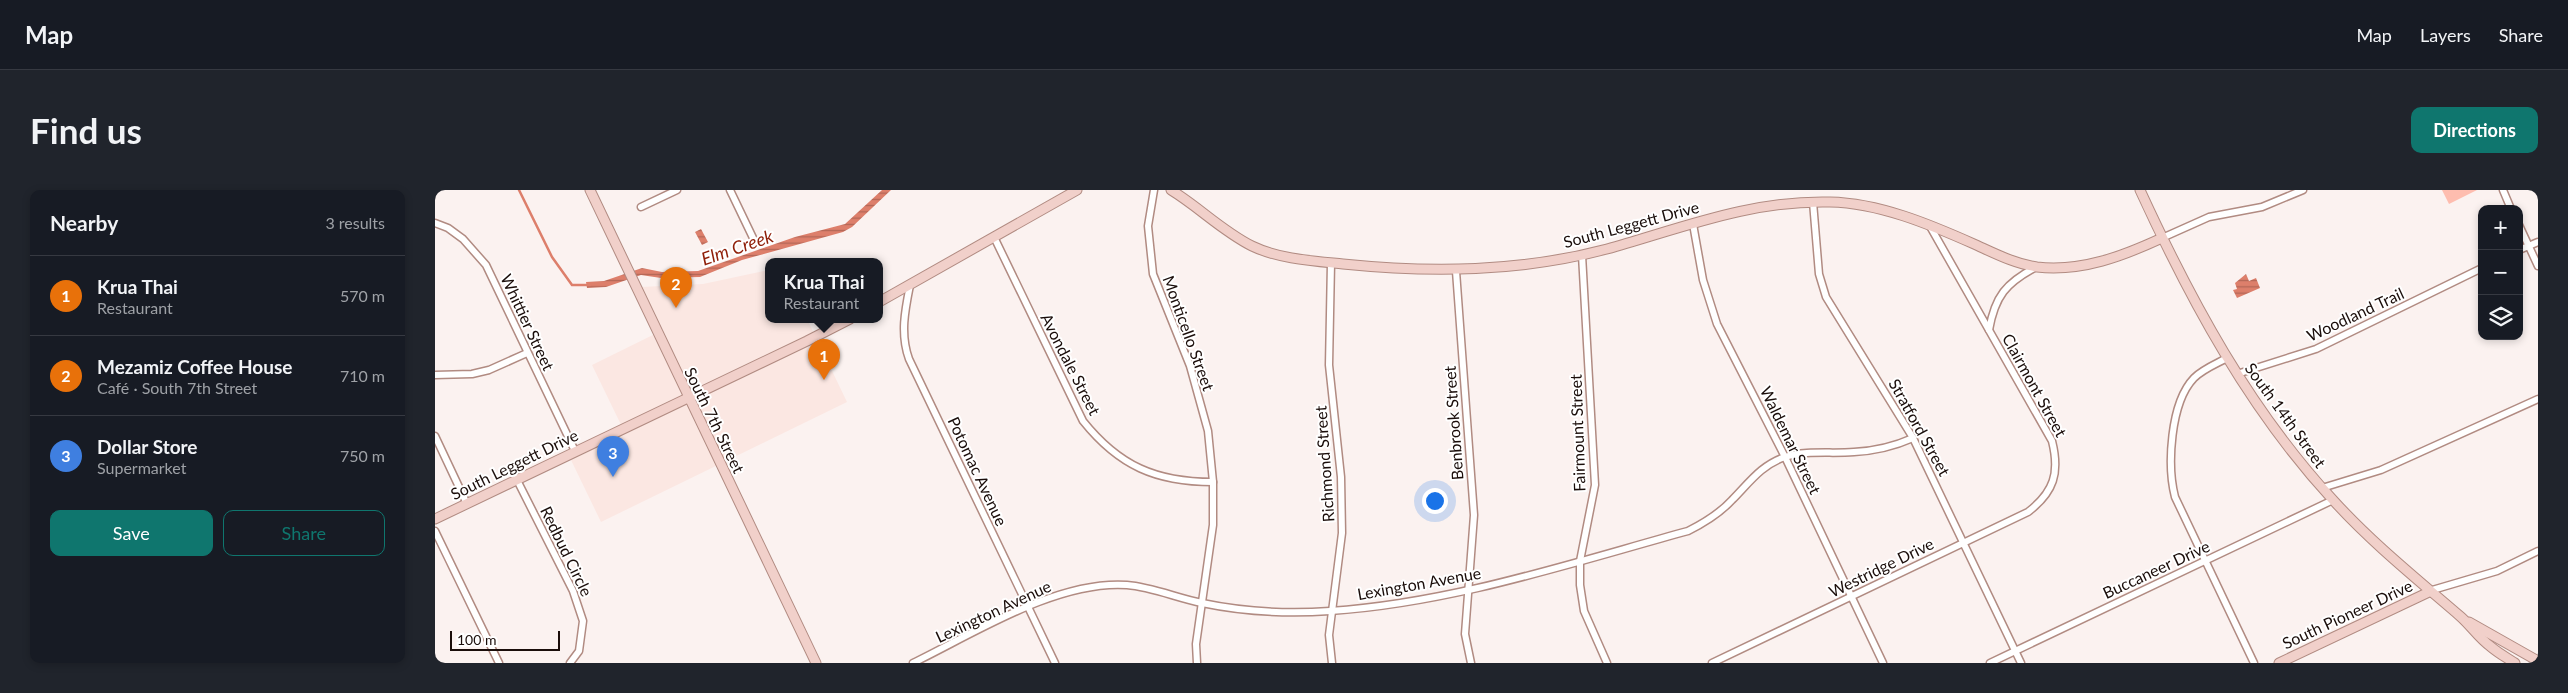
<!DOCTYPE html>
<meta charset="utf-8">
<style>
:root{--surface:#171b24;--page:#20242c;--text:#f1f3f6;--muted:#9ea1a6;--line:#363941;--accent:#0f766e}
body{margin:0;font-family:Lato,sans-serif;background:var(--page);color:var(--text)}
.controls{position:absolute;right:15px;top:15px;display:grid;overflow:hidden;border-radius:10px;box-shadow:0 2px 8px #0003}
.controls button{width:45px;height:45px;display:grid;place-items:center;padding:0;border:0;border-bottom:1px solid var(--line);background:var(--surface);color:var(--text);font:25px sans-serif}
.scale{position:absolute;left:15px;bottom:12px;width:110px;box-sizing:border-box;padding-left:5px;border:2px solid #1a0d0a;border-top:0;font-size:14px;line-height:18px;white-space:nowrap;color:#1a0d0a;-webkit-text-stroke:4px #fff;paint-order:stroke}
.you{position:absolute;left:999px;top:310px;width:18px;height:18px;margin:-12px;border:4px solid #fff;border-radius:50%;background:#1a73e8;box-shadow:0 0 0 8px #1a73e833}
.badge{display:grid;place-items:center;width:32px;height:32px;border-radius:50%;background:var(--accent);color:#fff;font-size:16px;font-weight:700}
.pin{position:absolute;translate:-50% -41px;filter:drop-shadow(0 1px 2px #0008)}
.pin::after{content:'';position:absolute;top:26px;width:18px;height:15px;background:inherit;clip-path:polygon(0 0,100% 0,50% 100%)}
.popup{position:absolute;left:330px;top:68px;width:118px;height:65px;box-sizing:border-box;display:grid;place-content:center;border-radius:10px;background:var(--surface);filter:drop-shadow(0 1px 4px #0005);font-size:16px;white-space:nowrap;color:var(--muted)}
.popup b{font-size:19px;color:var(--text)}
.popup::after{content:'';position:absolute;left:50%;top:100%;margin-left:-10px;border:10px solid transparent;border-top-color:var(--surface)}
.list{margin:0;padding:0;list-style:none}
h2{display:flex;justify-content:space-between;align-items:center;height:65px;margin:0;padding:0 20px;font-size:21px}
h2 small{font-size:16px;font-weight:400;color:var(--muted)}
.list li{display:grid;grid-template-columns:32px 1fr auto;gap:15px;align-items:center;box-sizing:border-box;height:80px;padding:0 20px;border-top:1px solid var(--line)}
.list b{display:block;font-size:19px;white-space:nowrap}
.list p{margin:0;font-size:16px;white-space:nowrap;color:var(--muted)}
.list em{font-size:16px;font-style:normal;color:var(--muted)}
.actions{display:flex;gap:10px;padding:15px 20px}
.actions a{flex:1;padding:11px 0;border:1px solid var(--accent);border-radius:10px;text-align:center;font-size:18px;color:var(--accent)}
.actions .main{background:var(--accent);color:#fff}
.icon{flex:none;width:28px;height:28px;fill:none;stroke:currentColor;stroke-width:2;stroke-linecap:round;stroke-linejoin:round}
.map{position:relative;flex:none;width:2103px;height:473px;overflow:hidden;border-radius:10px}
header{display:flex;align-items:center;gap:30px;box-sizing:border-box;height:70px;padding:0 25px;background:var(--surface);border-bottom:1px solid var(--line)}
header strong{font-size:24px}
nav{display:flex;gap:28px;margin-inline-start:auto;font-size:18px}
.intro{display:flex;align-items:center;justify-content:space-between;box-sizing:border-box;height:120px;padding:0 30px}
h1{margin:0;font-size:35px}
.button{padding:12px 22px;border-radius:10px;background:var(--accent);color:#fff;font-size:18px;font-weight:700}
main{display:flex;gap:30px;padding:0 30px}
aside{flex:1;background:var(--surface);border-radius:10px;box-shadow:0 2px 8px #0003}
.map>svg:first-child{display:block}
.built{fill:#fbe7e2}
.pitch{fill:#febdaf}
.water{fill:url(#water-rules)}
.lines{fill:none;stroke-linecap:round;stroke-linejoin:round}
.stream{stroke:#dd7f6b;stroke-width:2.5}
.street-casing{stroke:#b18b82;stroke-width:9}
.secondary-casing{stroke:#b18b82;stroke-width:11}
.street{stroke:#fff;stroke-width:6}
.secondary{stroke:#f1d0ca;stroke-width:9}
.labels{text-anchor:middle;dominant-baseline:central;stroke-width:4;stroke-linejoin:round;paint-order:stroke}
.street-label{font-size:16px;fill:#1a0d0a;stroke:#fff}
.water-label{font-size:18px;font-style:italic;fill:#8f1e08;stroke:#fff}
</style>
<header>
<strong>Map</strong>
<nav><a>Map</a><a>Layers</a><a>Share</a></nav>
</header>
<div class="intro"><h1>Find us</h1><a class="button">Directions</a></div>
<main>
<aside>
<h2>Nearby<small>3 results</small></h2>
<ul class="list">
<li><span class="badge" style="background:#e8710a">1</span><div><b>Krua Thai</b><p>Restaurant</p></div><em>570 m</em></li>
<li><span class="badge" style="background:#e8710a">2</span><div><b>Mezamiz Coffee House</b><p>Café · South 7th Street</p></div><em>710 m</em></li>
<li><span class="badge" style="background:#3f7fe0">3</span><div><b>Dollar Store</b><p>Supermarket</p></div><em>750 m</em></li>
</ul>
<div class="actions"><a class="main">Save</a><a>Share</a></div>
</aside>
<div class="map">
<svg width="2103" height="473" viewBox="0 0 2103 473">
<defs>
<pattern id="water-rules" width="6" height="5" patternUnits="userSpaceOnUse" patternTransform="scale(1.25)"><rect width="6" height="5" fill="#dd7f6b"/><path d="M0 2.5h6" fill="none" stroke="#b26656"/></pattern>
</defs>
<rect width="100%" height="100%" fill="#fbf2f0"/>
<polygon class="built" points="334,80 334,129 372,129 412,212 166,332 136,270 190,243 157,175 228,140 206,97 268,94"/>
<polygon class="pitch" points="2007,0 2042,0 2014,14"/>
<g class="water">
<polygon points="447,0 456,0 417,37 408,42 307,70 265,87 226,88 206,85 171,97 152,98 151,92 169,91 207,78 227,82 263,81 360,47 410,34"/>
<polygon points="266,39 273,52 267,55 260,42"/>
<polygon points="1811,84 1814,91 1821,88 1825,98 1802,108 1798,100 1802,99 1800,93"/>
</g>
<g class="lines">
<polyline class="stream" points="84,0 117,67 137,95 155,95"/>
<g class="street-casing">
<g id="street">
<polyline points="295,0 319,50"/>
<polyline points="719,0 713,36 718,84 755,176 773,241 778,292 778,335 761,454 762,473"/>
<polyline points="2068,0 2076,19"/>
<polyline points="1378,12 1384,84 1391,107 1478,248 1586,473"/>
<polyline points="206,17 242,0"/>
<polyline points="0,33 13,38 28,49 51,75 140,261"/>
<polyline points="1258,34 1268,90 1282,134 1350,267 1448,473"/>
<polyline points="2084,35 2103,76"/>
<path d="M 559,47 L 648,231 C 684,276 721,292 778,292"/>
<polyline points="1727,48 1774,27 1827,17 1868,0"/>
<polyline points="2084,60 2103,52"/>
<polyline points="1147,65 1160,295 1145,371 1145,395 1149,421 1172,473"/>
<polyline points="896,73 894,175 906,287 907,343 894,445 897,473"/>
<polyline points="1021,81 1039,325 1030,444 1036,473"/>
<path d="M 475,95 C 470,120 465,144 474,169 L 620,473"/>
<path d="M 1554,140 C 1560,106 1571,93 1601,77"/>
<path d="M 1792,168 C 1781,174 1768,179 1759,188 C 1735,213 1732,276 1740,307 L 1819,473"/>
<polyline points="1802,184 1881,159 2047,78"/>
<polyline points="0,185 37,184 54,180 92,163"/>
<polyline points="0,246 32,314"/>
<polyline points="82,290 138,401 148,431 144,461 135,473"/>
<polyline points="1887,298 1946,280 2103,209"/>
<polyline points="0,341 64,473"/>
<polyline points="1994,401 2062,381 2103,361"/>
<path d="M 478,473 C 540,443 622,390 692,395 C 717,397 742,408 767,413 C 810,422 851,424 895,421 C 1017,413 1136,373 1253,341 C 1269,333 1285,323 1297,310 C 1314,293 1326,275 1350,267 C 1372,260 1396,264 1419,262 C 1439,261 1460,256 1478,248"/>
<path d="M 1277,473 L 1593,322 C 1619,302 1625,283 1617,251 L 1496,38"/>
<polyline points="1555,473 1898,310"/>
</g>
</g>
<g class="secondary-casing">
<g id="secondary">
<polyline points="155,0 381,473"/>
<path d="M 736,0 C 764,17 787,41 817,56 C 844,69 878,71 908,74 C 997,83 1085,82 1172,59 C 1247,38 1315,10 1395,12 C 1444,13 1494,34 1539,54 C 1559,63 1580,74 1602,77 C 1647,82 1688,66 1727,48"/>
<path d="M 1705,0 C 1756,111 1814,219 1898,310 C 1937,353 1982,389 2026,427 C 2036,436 2044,448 2055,456 C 2063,463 2072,468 2080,473"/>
<polyline points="444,112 642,0"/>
<polyline points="0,329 372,151 415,129"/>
<polyline points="2034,432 2103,471"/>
<polyline points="1844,473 1994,402"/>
</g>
</g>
<use href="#street" class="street"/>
<use href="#secondary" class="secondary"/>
</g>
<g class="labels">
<g class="street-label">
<text transform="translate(1196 34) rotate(-15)">South Leggett Drive</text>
<text transform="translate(1920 124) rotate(-25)">Woodland Trail</text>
<text transform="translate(93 132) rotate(65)">Whittier Street</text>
<text transform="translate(754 143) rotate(70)">Monticello Street</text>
<text transform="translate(636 174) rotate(63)">Avondale Street</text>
<text transform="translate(1600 195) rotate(61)">Clairmont Street</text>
<text transform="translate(1851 225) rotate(54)">South 14th Street</text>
<text transform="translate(280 230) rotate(64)">South 7th Street</text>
<text transform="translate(1018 233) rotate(-94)">Benbrook Street</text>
<text transform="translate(1485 237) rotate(61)">Stratford Street</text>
<text transform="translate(1142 243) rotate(-92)">Fairmount Street</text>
<text transform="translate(1356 250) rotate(64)">Waldemar Street</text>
<text transform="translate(79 274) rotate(-26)">South Leggett Drive</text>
<text transform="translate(889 274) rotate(-94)">Richmond Street</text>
<text transform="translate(543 281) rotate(65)">Potomac Avenue</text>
<text transform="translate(132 361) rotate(64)">Redbud Circle</text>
<text transform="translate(1446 377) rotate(-26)">Westridge Drive</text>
<text transform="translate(1721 379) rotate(-25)">Buccaneer Drive</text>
<text transform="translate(984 393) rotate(-10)">Lexington Avenue</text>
<text transform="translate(558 421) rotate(-25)">Lexington Avenue</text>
<text transform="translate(1912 424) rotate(-25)">South Pioneer Drive</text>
</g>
<g class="water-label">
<text transform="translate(302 57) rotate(-19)">Elm Creek</text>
</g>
</g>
</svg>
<div class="controls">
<button>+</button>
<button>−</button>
<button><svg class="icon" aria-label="layers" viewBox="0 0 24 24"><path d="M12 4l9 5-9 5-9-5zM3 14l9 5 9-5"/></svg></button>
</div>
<div class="scale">100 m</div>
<div class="you"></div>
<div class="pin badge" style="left:389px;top:190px;background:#e8710a">1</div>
<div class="popup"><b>Krua Thai</b>Restaurant</div>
<div class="pin badge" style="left:241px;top:118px;background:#e8710a">2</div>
<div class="pin badge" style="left:178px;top:287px;background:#3f7fe0">3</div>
</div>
</main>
